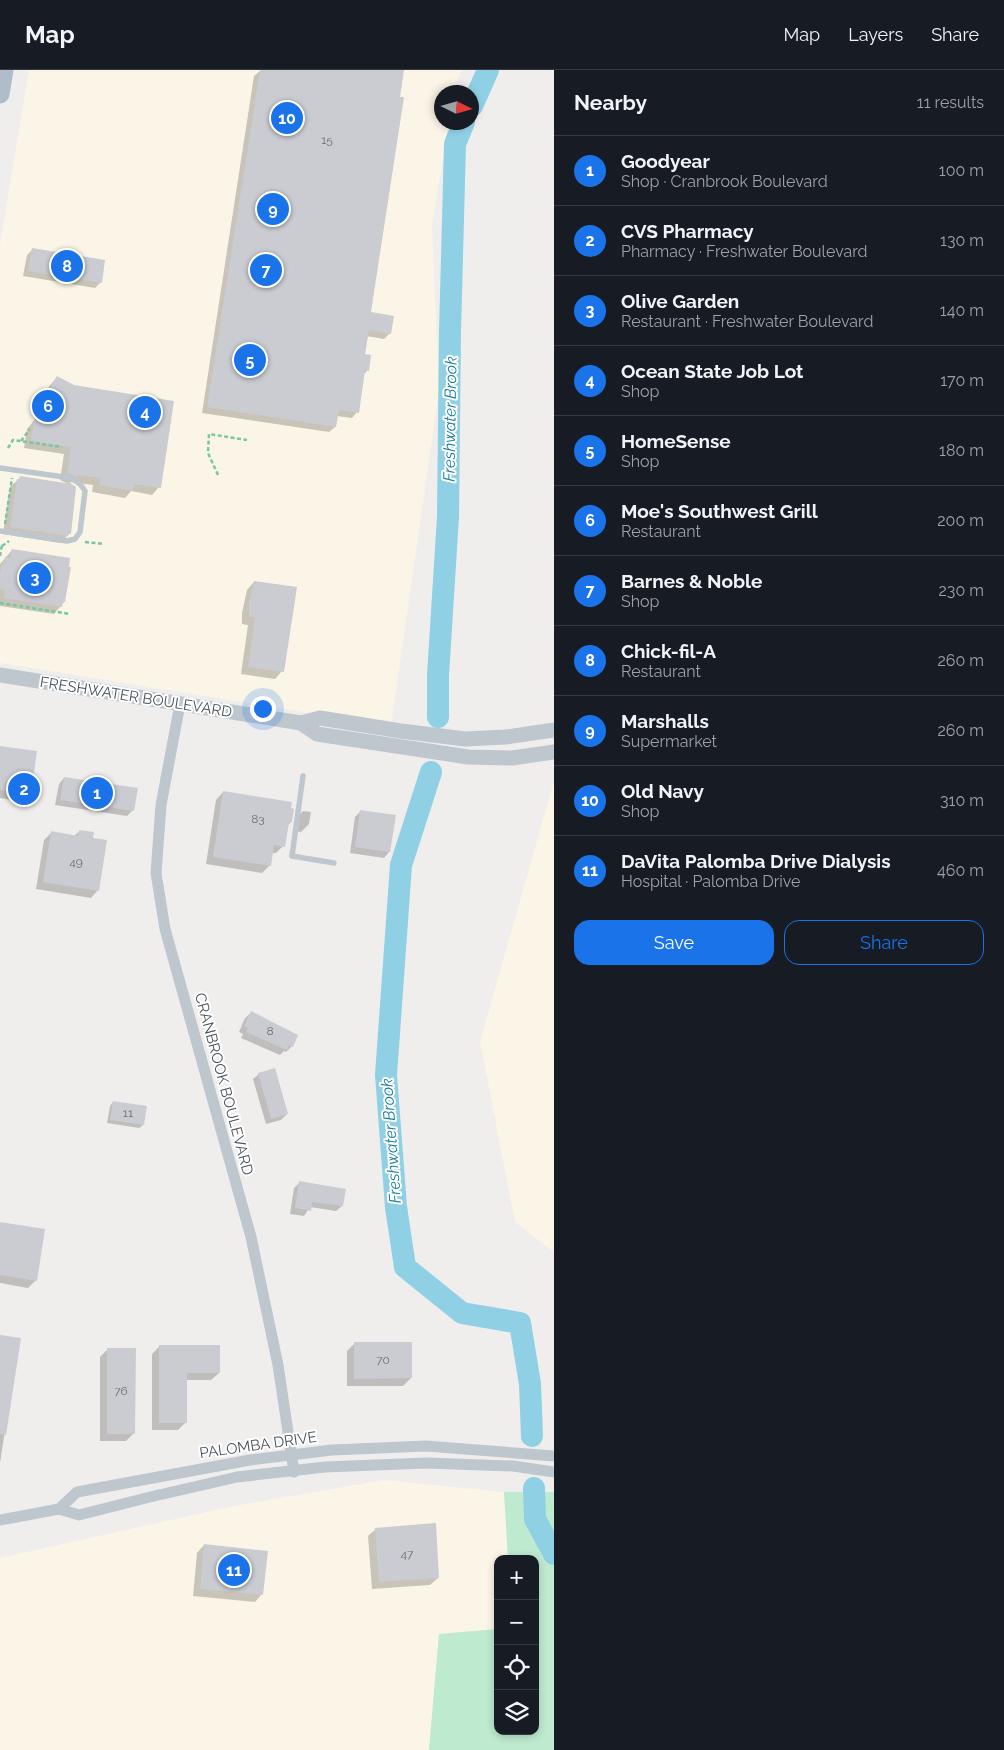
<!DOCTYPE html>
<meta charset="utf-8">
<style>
:root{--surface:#171b24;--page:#242831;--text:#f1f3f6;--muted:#9ea1a6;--line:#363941;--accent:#1a73e8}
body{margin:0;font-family:Raleway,sans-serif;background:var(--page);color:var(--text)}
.controls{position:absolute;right:15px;bottom:15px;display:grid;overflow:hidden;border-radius:10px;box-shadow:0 2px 8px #0003}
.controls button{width:45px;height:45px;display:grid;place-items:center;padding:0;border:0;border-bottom:1px solid var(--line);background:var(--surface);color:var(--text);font:25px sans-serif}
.compass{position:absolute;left:434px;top:15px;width:45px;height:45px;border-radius:50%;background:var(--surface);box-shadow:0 2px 8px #0003;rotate:95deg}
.you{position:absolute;left:262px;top:638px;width:18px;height:18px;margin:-12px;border:4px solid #fff;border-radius:50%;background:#1a73e8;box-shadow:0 0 0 8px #1a73e833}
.badge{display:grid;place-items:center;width:32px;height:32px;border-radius:50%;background:var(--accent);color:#fff;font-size:16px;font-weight:700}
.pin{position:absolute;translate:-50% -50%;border:2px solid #fff;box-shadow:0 1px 5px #0006}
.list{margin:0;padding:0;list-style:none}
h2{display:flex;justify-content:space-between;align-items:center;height:65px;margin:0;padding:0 20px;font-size:21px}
h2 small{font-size:16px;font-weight:400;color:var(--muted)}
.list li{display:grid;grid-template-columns:32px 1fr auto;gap:15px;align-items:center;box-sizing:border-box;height:70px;padding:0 20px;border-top:1px solid var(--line)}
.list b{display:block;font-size:19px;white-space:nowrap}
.list p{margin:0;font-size:16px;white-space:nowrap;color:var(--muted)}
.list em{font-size:16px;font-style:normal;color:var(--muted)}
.actions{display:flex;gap:10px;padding:15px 20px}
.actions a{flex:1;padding:11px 0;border:1px solid var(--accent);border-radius:15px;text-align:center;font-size:18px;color:var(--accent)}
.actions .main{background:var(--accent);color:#fff}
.icon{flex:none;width:28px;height:28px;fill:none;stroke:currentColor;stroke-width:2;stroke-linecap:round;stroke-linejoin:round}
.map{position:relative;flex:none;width:554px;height:1680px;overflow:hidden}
header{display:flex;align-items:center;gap:30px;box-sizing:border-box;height:70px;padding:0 25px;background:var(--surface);border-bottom:1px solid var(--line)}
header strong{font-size:24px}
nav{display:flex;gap:28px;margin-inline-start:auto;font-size:18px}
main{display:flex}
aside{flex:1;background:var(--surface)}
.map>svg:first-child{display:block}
.commercial{fill:#faf5e7}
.green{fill:#beead0}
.shadow{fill:#0003}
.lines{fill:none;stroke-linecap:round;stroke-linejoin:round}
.river{stroke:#8fd0e4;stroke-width:22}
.building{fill:#caccd2}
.path{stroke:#7ac5a2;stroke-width:2.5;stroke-dasharray:4 2.5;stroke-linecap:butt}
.service{stroke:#bfc7ce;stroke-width:5.5}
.minor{stroke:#bfc7ce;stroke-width:11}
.tertiary{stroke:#bfc7ce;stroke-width:15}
.primary{stroke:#afbcca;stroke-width:19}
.labels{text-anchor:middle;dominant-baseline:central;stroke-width:4;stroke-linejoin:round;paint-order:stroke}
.number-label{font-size:12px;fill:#686f77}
.street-label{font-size:15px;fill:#475059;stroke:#fff}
.water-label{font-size:16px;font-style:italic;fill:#187c9b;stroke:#fff}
</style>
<header>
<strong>Map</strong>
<nav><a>Map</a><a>Layers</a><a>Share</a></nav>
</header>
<main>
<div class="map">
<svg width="554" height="1680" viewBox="0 0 554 1680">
<rect width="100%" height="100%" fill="#f0eded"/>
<g class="commercial">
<polygon points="29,0 462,0 456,12 454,22 442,22 442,52 449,53 432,155 439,321 391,656 0,593 0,175"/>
<polygon points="554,711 554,1182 515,1152 480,972"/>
<polygon points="384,1410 504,1422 508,1489 498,1489 498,1559 439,1564 429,1680 0,1680 0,1488 234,1436"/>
</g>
<polygon class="green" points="504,1422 554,1422 554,1680 429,1680 439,1564 498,1559 498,1661 535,1661 535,1489 508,1489"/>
<g class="shadow">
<polygon points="403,0 370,243 390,263 384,269 366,266 363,285 368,300 363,305 357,342 352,348 337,346 335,357 329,362 202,343 254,6 260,1 268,0"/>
<polygon points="32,180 101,212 95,218 23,206 27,185"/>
<polygon points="58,307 159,417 152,425 131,421 125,428 92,422 93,415 71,412 69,414 70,463 60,473 3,464 10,417 20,408 65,415 66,413 60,410 64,384 24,378 27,359 36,348 38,335 50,315"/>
<polygon points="12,480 64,532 54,544 0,536 0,494"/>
<polygon points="254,512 282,601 275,609 241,604 248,555 242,554 242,543 247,520"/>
<polygon points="0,677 30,724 22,732 0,728"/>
<polygon points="64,708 133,740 127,746 55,735 59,714"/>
<polygon points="223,722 291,752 287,756 283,776 276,783 272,783 270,795 262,803 206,794 216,730"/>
<polygon points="303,741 311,742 309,754 301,762 294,761 296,749"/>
<polygon points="361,741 395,746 389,782 384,788 350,783 355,747"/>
<polygon points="80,761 92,769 98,820 91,828 36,819 44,770 51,763 74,766"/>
<polygon points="251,943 292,976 286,982 284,981 280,985 241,968 243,964 239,962 245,948"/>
<polygon points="259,1004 287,1044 281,1050 266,1054 253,1009"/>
<polygon points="113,1032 143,1055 139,1058 107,1053 110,1036"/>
<polygon points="299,1113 342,1136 336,1141 310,1137 304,1146 290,1144 294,1118"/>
<polygon points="0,1154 36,1210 28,1218 0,1213"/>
<polygon points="0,1267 19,1269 0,1393"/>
<polygon points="354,1274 411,1308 403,1316 347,1316 347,1281"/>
<polygon points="160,1276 219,1303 211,1310 186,1310 186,1352 178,1360 152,1360 152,1284"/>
<polygon points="108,1279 134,1363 126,1371 100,1371 100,1287"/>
<polygon points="376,1459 438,1508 430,1515 372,1519 368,1466"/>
<polygon points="204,1475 262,1524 255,1532 193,1526 197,1483"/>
</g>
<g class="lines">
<g class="river">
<polyline points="472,36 488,0"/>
<polyline points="438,647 438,605 448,447 450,262 455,74 464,52"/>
<polyline points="431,702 401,795 386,1005 396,1137 405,1197 462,1243 520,1253 530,1314 532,1366"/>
<polyline points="534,1418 535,1449 554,1484"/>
</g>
</g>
<g class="building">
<polygon points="260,0 404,0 400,27 404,27 371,242 394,246 391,264 369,260 365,284 371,285 369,301 365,300 359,343 339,340 336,357 207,337"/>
<polygon points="32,178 105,190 102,213 28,201"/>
<polygon points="57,306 74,315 174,331 161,418 134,414 133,421 99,415 100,408 78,405 78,407 67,403 71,377 31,371 34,351 38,343 42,344 45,326"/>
<polygon points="20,406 65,413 65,412 69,412 76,417 71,464 69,464 67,466 10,457 17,409 19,409"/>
<polygon points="12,479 70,488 69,497 71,497 65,532 63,532 62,537 4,528 5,520 0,519 0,504 2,494 4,494 5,487 10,488"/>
<polygon points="254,511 297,517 284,602 248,597 255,547 249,547 249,534"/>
<polygon points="0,676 37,681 31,725 0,720"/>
<polygon points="64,707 138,718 134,741 60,730"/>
<polygon points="223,721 292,732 291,738 294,739 292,752 289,752 285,777 274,775 271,796 213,787"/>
<polygon points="360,740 396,745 390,782 355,777"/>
<polygon points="79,760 94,762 93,768 107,770 99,821 43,812 51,761 78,766"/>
<polygon points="251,941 298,965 293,977 289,975 287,980 246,962 248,958 244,956"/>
<polygon points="275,998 288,1044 271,1049 258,1003"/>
<polygon points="113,1031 147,1036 144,1055 110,1050"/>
<polygon points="299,1111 346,1119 343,1136 312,1132 311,1141 295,1138"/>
<polygon points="0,1152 45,1159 37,1211 0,1205"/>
<polygon points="0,1265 21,1268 6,1365 0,1364"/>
<polygon points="354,1272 412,1272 412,1308 354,1309"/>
<polygon points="159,1275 220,1275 220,1303 187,1303 187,1353 159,1353"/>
<polygon points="107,1278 136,1278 135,1364 107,1364"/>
<polygon points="436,1453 439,1508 379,1512 375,1458"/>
<polygon points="204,1474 268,1481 263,1525 200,1519"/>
</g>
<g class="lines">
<g class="path">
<polyline points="21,371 30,359"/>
<polyline points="8,378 13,370 62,377"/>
<polyline points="218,405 208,383 209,364 247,370"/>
<polyline points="5,454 12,408"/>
<polyline points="85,472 104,474"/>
<polyline points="2,476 9,471"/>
<polyline points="0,486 2,475"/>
<polyline points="0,533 70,544"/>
</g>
<g class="service">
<polyline points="0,398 71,408 80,414 85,421 80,462 75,469 67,471 0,461"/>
<polyline points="303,706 292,786 334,793"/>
</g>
<g class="minor">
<polyline points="180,634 161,735 156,803 165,859 251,1167 278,1295 294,1402"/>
<polyline points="59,1439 77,1422 250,1390 332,1380 426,1376 554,1386"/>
<polyline points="0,1450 59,1439 79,1445 150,1427 237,1407 325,1397 426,1393 513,1396 554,1402"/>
</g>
<g class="tertiary">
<polyline points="0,605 301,653 317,664 468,687 512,688 554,682"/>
<polyline points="301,653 320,648 401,661 465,669 506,667 554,660"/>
</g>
<polyline class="primary" points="0,24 4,0"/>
</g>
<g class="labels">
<g class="number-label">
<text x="327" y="70">15</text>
<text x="258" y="749">83</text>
<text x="76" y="792">49</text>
<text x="270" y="961">8</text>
<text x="128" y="1043">11</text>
<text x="383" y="1290">70</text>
<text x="121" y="1321">76</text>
<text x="407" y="1484">47</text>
</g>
<g class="street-label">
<text transform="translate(136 627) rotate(9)">FRESHWATER BOULEVARD</text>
<text transform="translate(224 1014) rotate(75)">CRANBROOK BOULEVARD</text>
<text transform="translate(258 1375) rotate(-8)">PALOMBA DRIVE</text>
</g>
<g class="water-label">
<text transform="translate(450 349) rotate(-89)">Freshwater Brook</text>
<text transform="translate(391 1071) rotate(-94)">Freshwater Brook</text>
</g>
</g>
</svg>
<div class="controls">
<button>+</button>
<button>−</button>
<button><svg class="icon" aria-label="locate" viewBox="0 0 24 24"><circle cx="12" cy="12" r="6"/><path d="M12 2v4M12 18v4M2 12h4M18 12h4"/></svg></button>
<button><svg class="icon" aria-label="layers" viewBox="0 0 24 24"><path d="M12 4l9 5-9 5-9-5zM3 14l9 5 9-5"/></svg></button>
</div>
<svg class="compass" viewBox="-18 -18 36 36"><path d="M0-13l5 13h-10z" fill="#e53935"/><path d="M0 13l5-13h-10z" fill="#9ea1a6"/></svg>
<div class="you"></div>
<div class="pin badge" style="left:97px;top:723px">1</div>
<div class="pin badge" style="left:24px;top:719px">2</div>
<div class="pin badge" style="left:35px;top:508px">3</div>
<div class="pin badge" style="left:145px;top:342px">4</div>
<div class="pin badge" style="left:250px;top:290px">5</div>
<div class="pin badge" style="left:48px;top:336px">6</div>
<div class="pin badge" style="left:266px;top:200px">7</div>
<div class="pin badge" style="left:67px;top:196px">8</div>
<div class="pin badge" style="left:273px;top:139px">9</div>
<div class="pin badge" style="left:287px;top:48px">10</div>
<div class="pin badge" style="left:234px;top:1500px">11</div>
</div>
<aside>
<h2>Nearby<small>11 results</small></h2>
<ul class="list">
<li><span class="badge">1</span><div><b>Goodyear</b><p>Shop · Cranbrook Boulevard</p></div><em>100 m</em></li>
<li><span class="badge">2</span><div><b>CVS Pharmacy</b><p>Pharmacy · Freshwater Boulevard</p></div><em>130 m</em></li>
<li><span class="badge">3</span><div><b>Olive Garden</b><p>Restaurant · Freshwater Boulevard</p></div><em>140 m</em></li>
<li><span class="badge">4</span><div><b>Ocean State Job Lot</b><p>Shop</p></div><em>170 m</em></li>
<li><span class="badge">5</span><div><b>HomeSense</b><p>Shop</p></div><em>180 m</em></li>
<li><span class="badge">6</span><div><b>Moe's Southwest Grill</b><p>Restaurant</p></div><em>200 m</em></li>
<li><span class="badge">7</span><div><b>Barnes &amp; Noble</b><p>Shop</p></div><em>230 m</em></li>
<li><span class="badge">8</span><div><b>Chick-fil-A</b><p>Restaurant</p></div><em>260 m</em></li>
<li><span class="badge">9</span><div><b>Marshalls</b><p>Supermarket</p></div><em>260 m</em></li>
<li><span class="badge">10</span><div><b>Old Navy</b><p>Shop</p></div><em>310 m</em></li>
<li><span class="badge">11</span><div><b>DaVita Palomba Drive Dialysis</b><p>Hospital · Palomba Drive</p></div><em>460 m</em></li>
</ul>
<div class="actions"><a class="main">Save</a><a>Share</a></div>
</aside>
</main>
